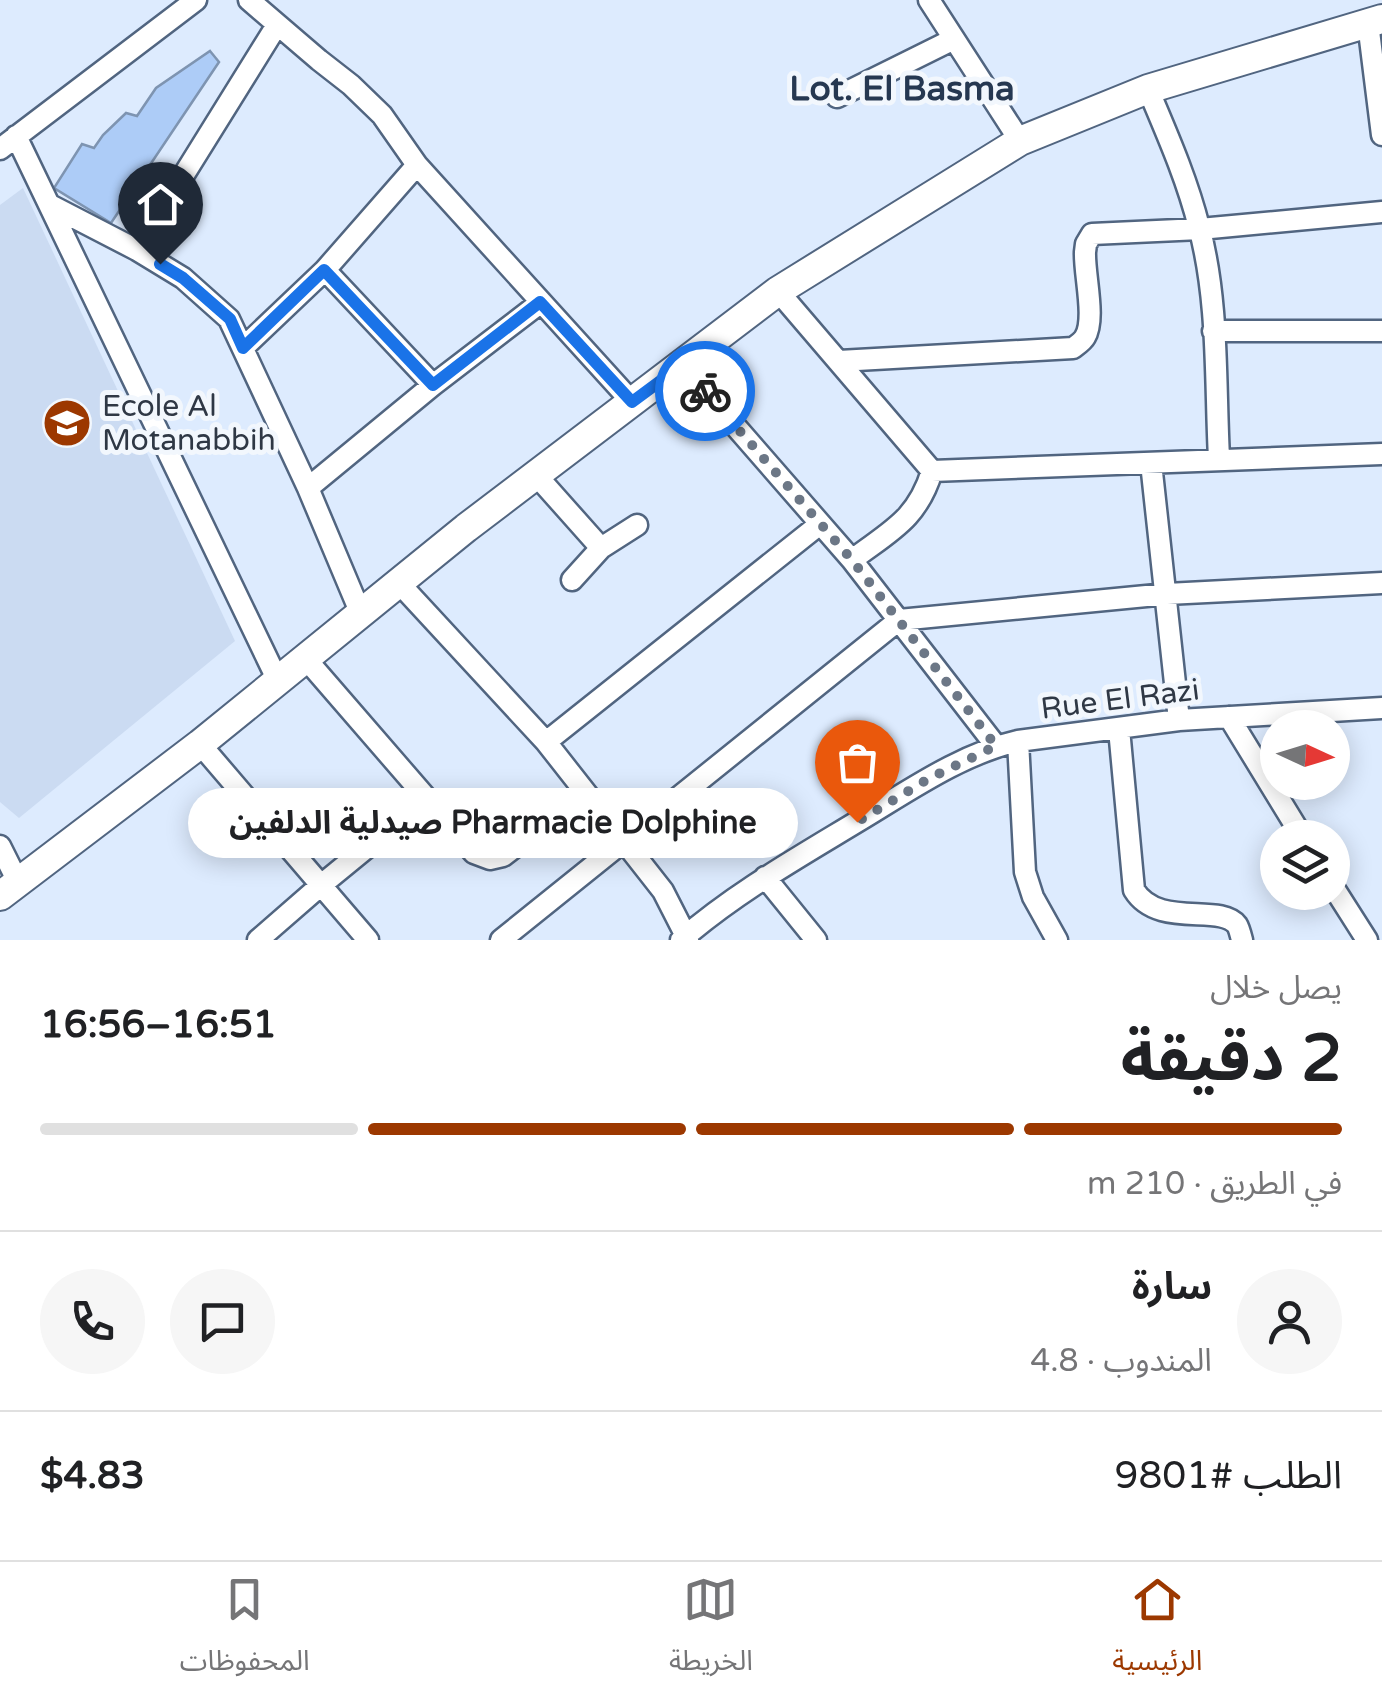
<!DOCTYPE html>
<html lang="ar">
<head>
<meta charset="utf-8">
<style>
	body { margin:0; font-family:"Varela Round","Noto Sans Arabic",sans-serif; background:#f6f6f6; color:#202124; direction:rtl; height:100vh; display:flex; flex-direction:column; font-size:38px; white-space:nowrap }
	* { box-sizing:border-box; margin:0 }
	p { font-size:32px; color:#757577 }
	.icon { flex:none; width:55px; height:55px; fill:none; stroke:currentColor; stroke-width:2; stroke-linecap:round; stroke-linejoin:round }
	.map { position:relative; height:940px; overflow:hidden; direction:ltr }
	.sheet { display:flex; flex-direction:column; background:#fff; flex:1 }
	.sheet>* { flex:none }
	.needle { width:65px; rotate:94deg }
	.tools { position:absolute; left:1260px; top:710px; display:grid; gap:20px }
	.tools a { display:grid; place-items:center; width:90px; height:90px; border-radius:50%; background:#fff; box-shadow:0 5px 25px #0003; font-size:50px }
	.pin { position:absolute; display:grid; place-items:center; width:85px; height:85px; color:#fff; margin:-102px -42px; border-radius:50% 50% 50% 0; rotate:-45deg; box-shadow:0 0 10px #0007 }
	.pin .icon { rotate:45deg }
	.courier { position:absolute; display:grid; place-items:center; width:100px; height:100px; margin:-50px; border:8px solid #1a73e8; border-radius:50%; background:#fff; color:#222; box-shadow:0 2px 12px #0007 }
	.bubble { position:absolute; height:70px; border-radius:35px; background:#fff; box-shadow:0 5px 25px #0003; font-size:32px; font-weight:700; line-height:70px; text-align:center; direction:rtl }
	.summary em { font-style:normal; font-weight:700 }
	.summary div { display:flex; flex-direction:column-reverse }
	.summary { display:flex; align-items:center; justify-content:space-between; height:170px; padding:0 40px }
	h1 { font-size:65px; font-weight:700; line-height:75px }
	.bar { display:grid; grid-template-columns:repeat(4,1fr); gap:15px 10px; align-content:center; height:120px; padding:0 40px }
	.bar i { height:12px; border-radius:8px; background:#e0e0e0 }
	.bar .selected { background:#9c3800 }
	.bar p { grid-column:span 4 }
	.line { display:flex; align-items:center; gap:25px; padding:0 40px; border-top:2px solid #e0e0e0 }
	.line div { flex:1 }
	.round { display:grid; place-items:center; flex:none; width:105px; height:105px; border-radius:52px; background:#f6f6f6 }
	.tabs { display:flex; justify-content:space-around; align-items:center; height:140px; border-top:2px solid #e0e0e0; background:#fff; font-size:28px; color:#757577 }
	.tabs a { display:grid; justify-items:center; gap:5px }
	.tabs .selected { color:#9c3800 }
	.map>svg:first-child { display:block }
	.built { fill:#cbdbf2 }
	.building { fill:#adccf7; stroke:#7e94b1; stroke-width:2.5 }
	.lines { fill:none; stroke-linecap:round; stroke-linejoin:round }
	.street-casing { stroke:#516580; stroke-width:25 }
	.secondary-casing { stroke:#516580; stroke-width:32 }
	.street { stroke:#fff; stroke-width:20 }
	.secondary { stroke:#fff; stroke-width:28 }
	.done { stroke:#6c7786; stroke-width:10; stroke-dasharray:0 18 }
	.route { stroke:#1a73e8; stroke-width:12 }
	.labels { text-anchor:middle; stroke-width:10; stroke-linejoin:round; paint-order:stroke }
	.poi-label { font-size:30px; fill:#2f3845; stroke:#f2f7fd; text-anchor:start }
	.street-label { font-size:30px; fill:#2f3845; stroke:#f2f7fd }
	.quarter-label { font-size:35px; font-weight:bold; fill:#263851; stroke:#f2f7fd }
</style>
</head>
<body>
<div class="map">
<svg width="1382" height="940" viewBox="0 0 1382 940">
	<rect width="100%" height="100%" fill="#ddebfe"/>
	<path class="built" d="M23,188l212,453 -216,177 -19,-16v-597z"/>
	<path class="building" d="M210,51l9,11 -108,161 -57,-35 28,-44 12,4 9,-13 23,-22 11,3 19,-28z"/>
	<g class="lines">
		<g class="street-casing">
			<path id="street" d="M249,0l70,60 32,25 31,30 35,50 215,237
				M929,0l91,141
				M1368,23l14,112
				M1148,89c19,45 39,90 51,138 20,74 16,155 20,231
				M837,97l117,-58
				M16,136l262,545
				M0,149l196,-149
				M50,205l87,45 46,28 46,41 79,169 53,126
				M137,250l140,-225
				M325,270l108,115
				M778,291l154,180
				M1213,331h169
				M243,348l82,-78 92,-105
				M839,361l234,-13c4,-3 10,-7 12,-11 11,-18 -1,-63 0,-85l1,-8 6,-10 108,-5 182,-17
				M682,365l170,195 144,186
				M1151,463l28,257
				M932,471l450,-17
				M536,475l65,73
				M308,488l125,-103 107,-82
				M852,560c38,-29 65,-40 80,-89
				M572,580l29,-32 36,-23
				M399,583l147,159 117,149 25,49
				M306,659l168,194 16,6 13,-3 82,-63
				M1229,717l74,121
				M1119,729l15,161c24,39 86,13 103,35 2,3 4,11 5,15
				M1018,741l7,131 8,25 24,43
				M546,742l274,-218
				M200,744l168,196
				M0,846l18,36
				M765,877l51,63
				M1332,885l35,55
				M258,940l62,-54 105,-86
				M501,940l398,-320 268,-26 215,-11
				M681,940c54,-47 118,-83 179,-120 50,-30 101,-66 158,-79l161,-21 203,-12"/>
		</g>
		<g class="secondary-casing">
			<path id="secondary" d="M0,896l200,-152 266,-216 312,-237 242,-150 128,-52 234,-70"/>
		</g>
		<use href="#street" class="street"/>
		<use href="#secondary" class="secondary"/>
	</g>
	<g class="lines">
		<path class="done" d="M705,391l147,169 144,186 -66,32 -73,44"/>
		<path class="route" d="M160,264l23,14 47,41 13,29 81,-78 109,115 107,-83 92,100 50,-37 23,26"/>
	</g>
	<defs>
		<g id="school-disc" transform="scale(2.5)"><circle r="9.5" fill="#9c3800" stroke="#f2f7fd"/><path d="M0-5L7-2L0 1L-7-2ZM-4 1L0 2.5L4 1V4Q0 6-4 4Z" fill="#fff"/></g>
	</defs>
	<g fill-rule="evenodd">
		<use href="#school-disc" x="67" y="423"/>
	</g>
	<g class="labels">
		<g class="poi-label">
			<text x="102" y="416">Ecole Al<tspan x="102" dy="34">Motanabbih</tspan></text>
		</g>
		<g class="street-label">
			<text transform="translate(1120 699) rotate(-7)" y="10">Rue El Razi</text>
		</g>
		<g class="quarter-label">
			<text x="902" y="100">Lot. El Basma</text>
		</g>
	</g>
</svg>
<div class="tools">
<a><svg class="needle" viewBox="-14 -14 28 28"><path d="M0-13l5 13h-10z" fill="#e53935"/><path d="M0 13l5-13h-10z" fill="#757577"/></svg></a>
<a><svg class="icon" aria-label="layers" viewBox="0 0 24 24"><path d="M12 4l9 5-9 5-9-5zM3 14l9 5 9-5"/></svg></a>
</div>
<div class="pin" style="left:857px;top:822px;background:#ea580c"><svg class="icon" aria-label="bag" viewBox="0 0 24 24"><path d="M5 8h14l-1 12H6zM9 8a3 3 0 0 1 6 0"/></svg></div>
<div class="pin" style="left:160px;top:264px;background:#1f2937"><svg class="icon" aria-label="home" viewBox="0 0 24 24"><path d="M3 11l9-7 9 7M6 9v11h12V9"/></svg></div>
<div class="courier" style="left:705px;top:391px"><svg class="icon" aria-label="bike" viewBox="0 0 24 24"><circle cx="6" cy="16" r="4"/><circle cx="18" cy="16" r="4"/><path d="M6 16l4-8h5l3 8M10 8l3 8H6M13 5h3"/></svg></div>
<div class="bubble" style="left:188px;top:788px;width:610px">Pharmacie Dolphine صيدلية الدلفين</div>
</div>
<section class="sheet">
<div class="summary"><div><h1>2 دقيقة</h1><p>يصل خلال</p></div><em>16:51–16:56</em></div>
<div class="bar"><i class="selected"></i><i class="selected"></i><i class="selected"></i><i></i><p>في الطريق · 210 m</p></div>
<div class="line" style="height:180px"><a class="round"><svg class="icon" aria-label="person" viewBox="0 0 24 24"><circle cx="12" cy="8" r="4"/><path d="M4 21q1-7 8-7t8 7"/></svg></a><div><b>سارة</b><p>المندوب · 4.8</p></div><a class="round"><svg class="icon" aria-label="chat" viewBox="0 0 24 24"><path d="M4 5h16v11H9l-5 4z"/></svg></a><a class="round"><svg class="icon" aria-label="phone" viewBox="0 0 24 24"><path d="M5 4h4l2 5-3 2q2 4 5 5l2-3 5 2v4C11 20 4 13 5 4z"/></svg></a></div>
<div class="line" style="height:130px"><div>الطلب #9801</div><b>$4.83</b></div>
</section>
<nav class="tabs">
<a class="selected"><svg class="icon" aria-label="home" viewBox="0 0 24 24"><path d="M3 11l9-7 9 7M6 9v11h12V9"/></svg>الرئيسية</a>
<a><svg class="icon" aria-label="map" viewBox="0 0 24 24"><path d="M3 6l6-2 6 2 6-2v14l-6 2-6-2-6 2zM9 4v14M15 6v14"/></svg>الخريطة</a>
<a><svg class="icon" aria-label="saved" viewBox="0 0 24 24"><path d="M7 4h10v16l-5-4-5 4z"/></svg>المحفوظات</a>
</nav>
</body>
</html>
